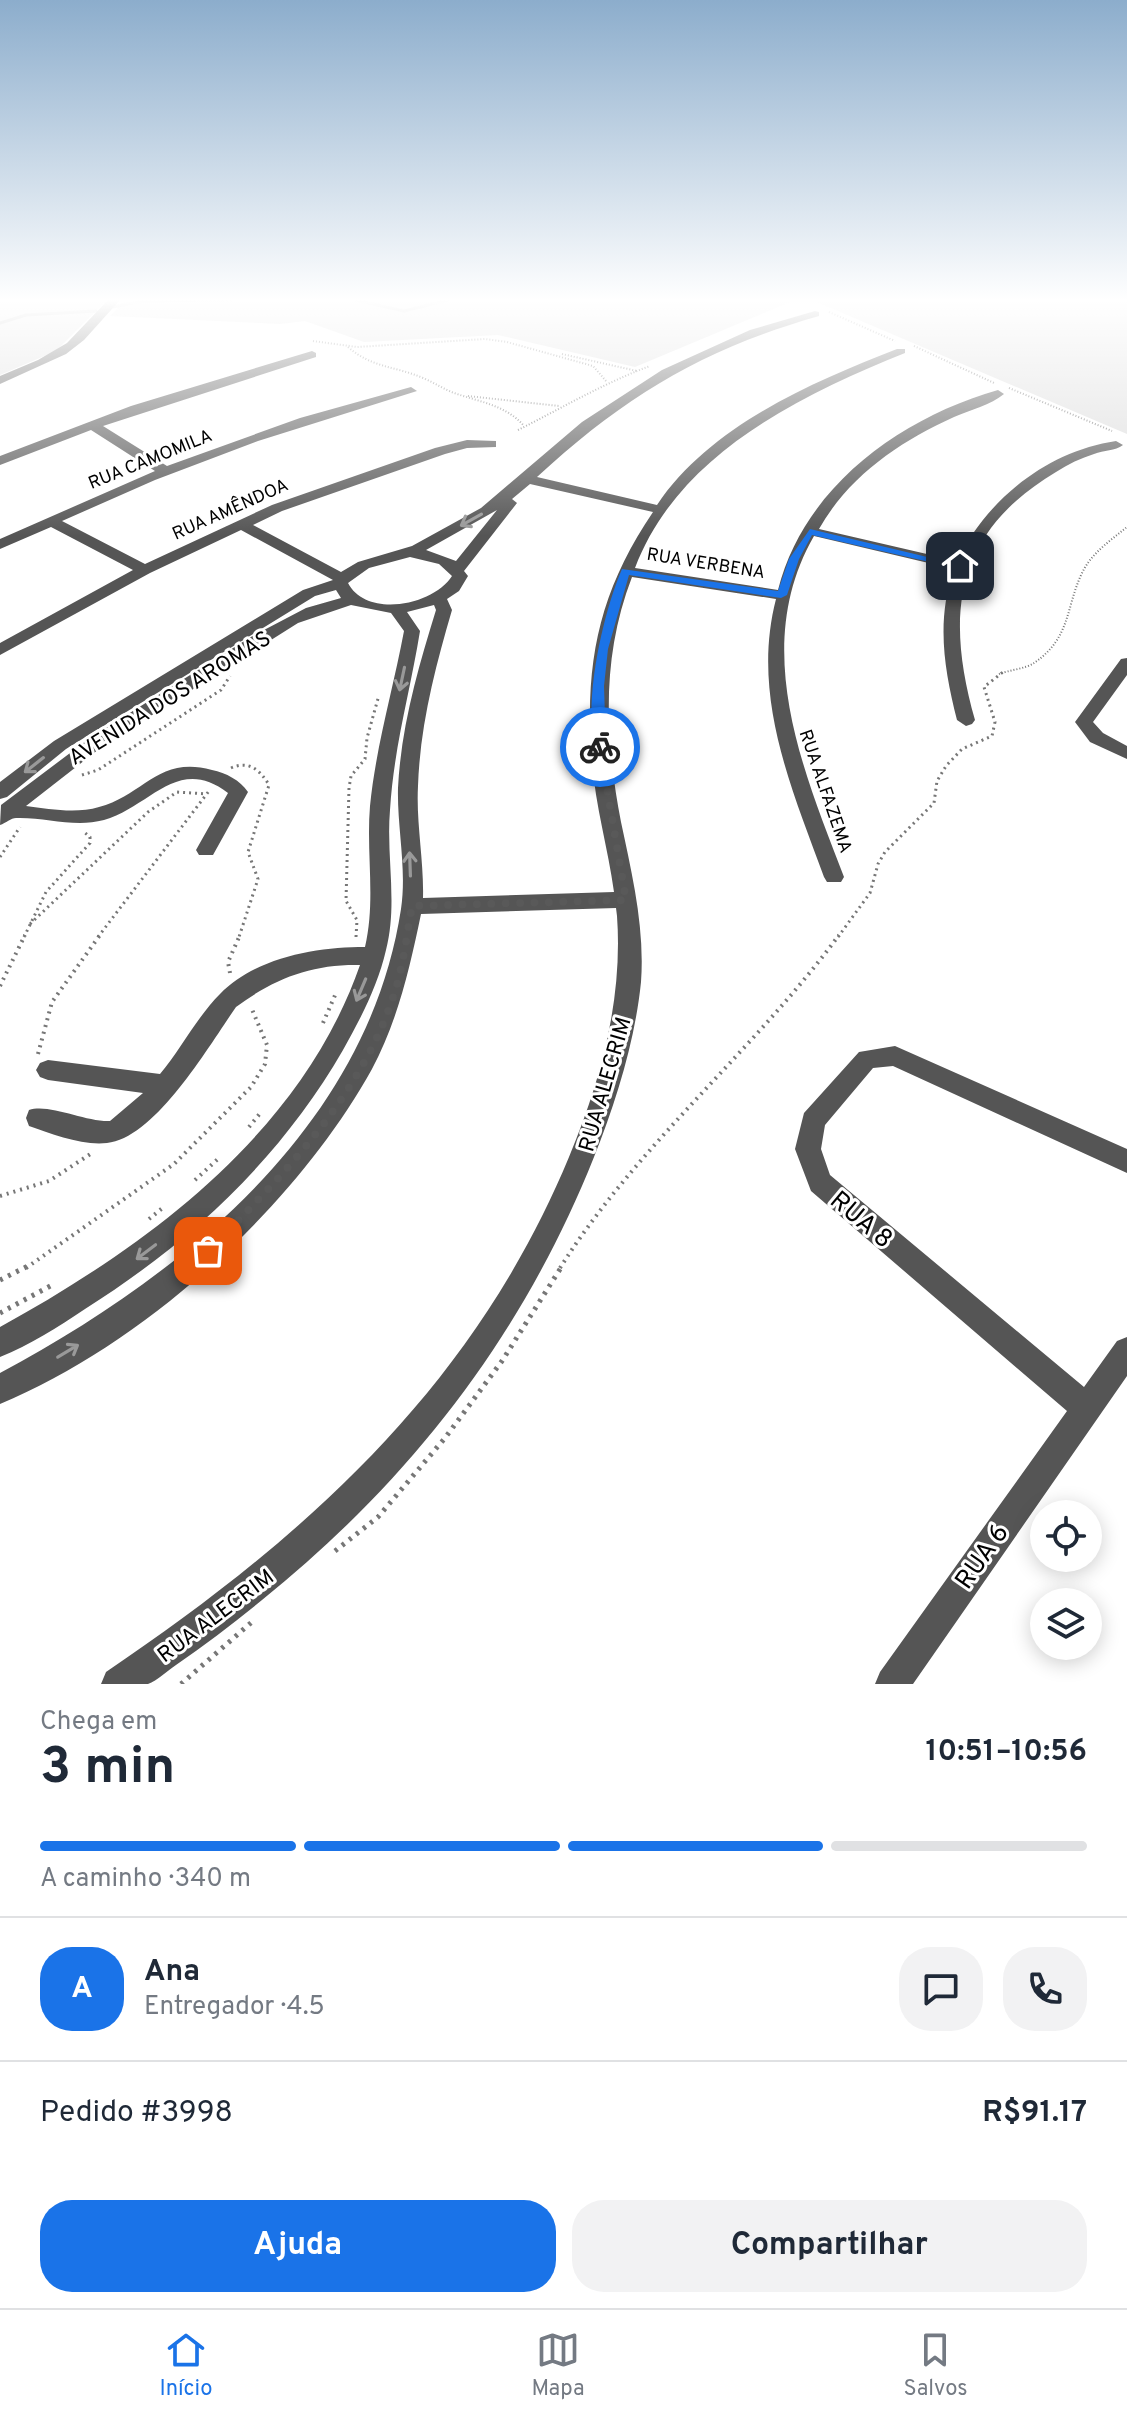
<!DOCTYPE html>
<html lang="pt">
<head>
<meta charset="utf-8">
<style>
	body { margin:0; font-family:Overpass,sans-serif; background:#f2f2f3; color:#1f2937; height:100vh; display:flex; flex-direction:column; font-size:30px; white-space:nowrap }
	* { box-sizing:border-box; margin:0 }
	p { font-size:26px; color:#747a83 }
	.icon { flex:none; width:44px; height:44px; fill:none; stroke:currentColor; stroke-width:2; stroke-linecap:round; stroke-linejoin:round }
	.map { position:relative; height:1684px; overflow:hidden }
	.details { display:flex; flex-direction:column; background:#fff; flex:1 }
	.details>* { flex:none }
	.tools { position:absolute; left:1030px; top:1500px; display:grid; gap:16px }
	.tools a { display:grid; place-items:center; width:72px; height:72px; border-radius:50%; background:#fff; box-shadow:0 4px 20px #0003; font-size:40px }
	.pin { position:absolute; display:grid; place-items:center; width:68px; height:68px; color:#fff; margin:-34px; border-radius:16px; box-shadow:0 4px 12px #0006 }
	.courier { position:absolute; display:grid; place-items:center; width:80px; height:80px; margin:-40px; border:6px solid #1a73e8; border-radius:50%; background:#fff; color:#222; box-shadow:0 2px 10px #0007 }
	.headline em { font-style:normal; font-weight:700 }
	.headline div { display:flex; flex-direction:column-reverse }
	.headline { display:flex; align-items:center; justify-content:space-between; height:136px; padding:0 40px }
	h1 { font-size:52px; font-weight:700; line-height:60px }
	.bar { display:grid; grid-template-columns:repeat(4,1fr); gap:12px 8px; align-content:center; height:96px; padding:0 40px }
	.bar i { height:10px; border-radius:6px; background:#e0e1e3 }
	.bar .on { background:#1a73e8 }
	.bar p { grid-column:span 4 }
	.line { display:flex; align-items:center; gap:20px; padding:0 40px; border-top:2px solid #e0e1e3 }
	.line div { flex:1 }
	.round { display:grid; place-items:center; flex:none; width:84px; height:84px; border-radius:32px; background:#f2f2f3 }
	.button { display:flex; gap:16px; margin-top:auto; padding:16px 40px }
	.button a { flex:1; height:92px; border-radius:32px; background:#1a73e8; color:#fff; font-size:32px; font-weight:700; line-height:92px; text-align:center }
	.button a+a { background:#f2f2f3; color:#1f2937 }
	.tabs { display:flex; justify-content:space-around; align-items:center; height:112px; border-top:2px solid #e0e1e3; background:#fff; font-size:22px; color:#747a83 }
	.tabs a { display:grid; justify-items:center; gap:4px }
	.tabs .on { color:#1a73e8 }
	.map>svg:first-child { display:block }
	.green { fill:#dcdcdc }
	.lines { fill:none; stroke-linecap:round; stroke-linejoin:round }
	.stream { stroke:#a3a3a3; stroke-width:3 }
	.path-far3 { stroke:#777; stroke-width:2; stroke-dasharray:1 2; stroke-linecap:butt }
	.path-far2 { stroke:#777; stroke-width:3; stroke-dasharray:2 4; stroke-linecap:butt }
	.path-far1 { stroke:#777; stroke-width:4; stroke-dasharray:2 5; stroke-linecap:butt }
	.path { stroke:#777; stroke-width:5; stroke-dasharray:3 6; stroke-linecap:butt }
	.minor { fill:#555; fill-rule:evenodd }
	.oneway { stroke:#999 }
	.route { fill:#1a73e8 }
	.done { stroke:#595959; stroke-width:8; stroke-dasharray:0 14.4 }
	.labels { text-anchor:middle; stroke-width:6; stroke-linejoin:round; paint-order:stroke }
	.far-street-label { font-size:18px; fill:#000; stroke:#fff }
	.street-label { font-size:22px; fill:#000; stroke:#fff }
	.near-street-label { font-size:26px; fill:#000; stroke:#fff }
</style>
</head>
<body>
<div class="map">
<svg width="1127" height="1684" viewBox="0 0 1127 1684">
	<rect width="100%" height="100%" fill="#fff"/>
	<path class="green" d="M0,300h107l-51,51 -56,24z
		M125,300h670l-160,67 -137,-32 -134,7 -59,-21 -25,3 -170,-8z
		M812,300h315v134z"/>
	<g class="lines">
		<path class="stream" d="M355,300l49,11 44,-11
			M113,307l30,-6 89,-1
			M0,323l26,-8 70,-4"/>
		<path class="path-far3" d="M829,312l66,29
			M313,341l44,6 128,-8 22,3 86,24 13,15
			M914,346l80,37
			M348,347c24,21 47,19 75,31 12,5 22,12 34,16 24,8 50,12 67,32
			M562,354l75,17
			M1009,388l103,43
			M468,396l91,10
			M518,430c44,-22 86,-47 132,-64
			M999,674c10,-4 26,-5 35,-11 38,-26 31,-56 49,-92 9,-18 28,-31 44,-44"/>
		<path class="path-far2" d="M231,768c18,-8 29,2 38,17l-21,67 10,27 -19,58
			M82,775l16,-5 123,-80 9,-14
			M0,857l20,-30
			M30,924l118,-112 29,-20 30,2
			M24,937l22,-45 44,-49v-6l-6,-5
			M98,937l111,-146
			M356,937l1,-17 -11,-19 3,-113 2,-12 14,-17 2,-21 12,-43
			M838,937l32,-44 8,-29 7,-12 49,-49 3,-22 9,-15 16,-17 30,-13 3,-14 -11,-35 19,-15"/>
		<path class="path-far1" d="M230,973l-2,-11 12,-27
			M0,986l25,-51
			M323,1023l13,-30
			M38,1054l14,-52 48,-67
			M249,1127l13,-16
			M195,1180l24,-22
			M0,1196l49,-15 43,-28
			M149,1219l16,-13
			M26,1268l148,-104 77,-77 14,-23 2,-19 -16,-38
			M560,1268c78,-124 193,-216 279,-333"/>
		<path class="path" d="M0,1280l28,-14
			M0,1313l54,-29
			M335,1551l43,-34 67,-79 57,-77 60,-95
			M181,1684l72,-63"/>
		<path class="minor" d="M108,300h12l-36,40 -18,14 -66,30v-8l38,-16 29,-17z
			M815,311l4,1v4c-116,33 -194,80 -282,161l120,28c53,-79 155,-123 240,-156h8v4c-106,43 -227,101 -270,215l143,22c26,-103 122,-172 220,-200l6,4c-13,11 -34,16 -50,23 -55,25 -105,59 -135,112l138,32c30,-62 91,-110 159,-120l7,4c-8,6 -19,5 -29,9 -13,4 -26,10 -38,18 -102,61 -111,142 -81,248l-3,4 -6,2 -9,-6c-13,-51 -21,-100 -3,-151l-140,-33c-64,111 -11,234 30,341l-3,5h-14l-3,-5c-33,-90 -73,-181 -48,-278l-144,-22c-31,80 -27,162 -11,245 11,52 24,106 20,160 -6,59 -25,120 -47,175 -71,178 -183,323 -332,443 -28,23 -56,44 -86,65 -8,5 -19,16 -28,19 -13,0 -34,0 -47,0l5,-12c201,-136 368,-286 463,-515 32,-77 54,-158 48,-241l-1,-8 -195,6c-11,53 -23,106 -49,155 -76,137 -226,274 -372,335v-31c183,-98 368,-247 401,-464 6,-40 -4,-81 -3,-121 3,-61 20,-120 38,-178l-2,-5 -27,7 13,19c-10,62 -26,115 -30,179 -4,47 8,93 -4,140 -8,35 -25,68 -43,100 -63,109 -152,192 -258,259 -27,18 -55,36 -85,48v-30c149,-82 302,-195 360,-362 -48,-1 -85,13 -124,42 -26,37 -80,131 -129,136 -24,3 -55,-9 -78,-17l-3,-8 3,-8c20,-7 56,12 81,11l33,-28 -95,-13 -8,-3 -4,-7 4,-7 8,-3 112,14c21,-25 37,-57 60,-80 36,-37 97,-47 145,-47 11,-47 1,-93 5,-141 6,-60 23,-116 34,-175l-13,-18 -40,-8 -53,18 -195,123 -77,60c23,3 50,8 73,1 45,-12 60,-52 113,-37 14,3 28,10 36,22l-35,63h-14l-3,-5 32,-57c-50,-39 -78,14 -124,27 -30,8 -58,-3 -88,-2 -5,0 -10,5 -16,7l1,-20 89,-67 159,-100 57,-30 35,-10 -5,-8 -21,6 -249,153 -59,48 -7,2v-17l54,-41 249,-151 30,-10 -92,-50 -91,43 -150,82v-12l133,-73 -82,-43 -51,22v-10l155,-68 -64,-41 -91,35v-9l131,-50 181,-55 4,2v4l-213,69 64,40 133,-48 111,-31 6,4 -159,50 -103,39 -93,41 83,43 127,-59 163,-57 32,-8 29,1v6l-29,1 -22,6 -163,57 -29,14 88,47 17,-10 54,-16 69,-38 101,-86 80,-52 88,-40zM530,484l123,28c-54,80 -69,151 -61,248 3,45 16,88 22,132l-191,6c1,-38 -7,-75 -5,-112 2,-60 17,-118 34,-176l-5,-11 12,-8 9,-15 -4,-5 53,-68 -5,-4zM497,510l-41,51 -30,-11zM410,557l29,7 13,12c-18,29 -85,43 -104,7l21,-15z
			M1127,658v17l-34,47 10,11 24,13v13l-37,-17 -15,-20 46,-63z
			M895,1046l232,103v24l-234,-107 -20,2 -48,57 -4,24 9,26 254,212 33,-46 10,-4v39l-214,308h-38l5,-12 187,-261 -256,-220 -16,-42 9,-36 55,-61z"/>
	</g>
	<defs><path id="oneway-shaft" d="M-6 0H5M1.5-3L5.5 0L1.5 3" fill="none" stroke-width="1.6" stroke-linecap="round" stroke-linejoin="round" transform="scale(2)"/></defs>
	<g class="oneway">
		<use href="#oneway-shaft" transform="translate(471 520) rotate(151)"/>
		<use href="#oneway-shaft" transform="translate(402 679) rotate(102)"/>
		<use href="#oneway-shaft" transform="translate(34 765) rotate(142)"/>
		<use href="#oneway-shaft" transform="translate(410 864) rotate(-92)"/>
		<use href="#oneway-shaft" transform="translate(361 990) rotate(113)"/>
		<use href="#oneway-shaft" transform="translate(146 1252) rotate(143)"/>
		<use href="#oneway-shaft" transform="translate(68 1351) rotate(-31)"/>
	</g>
	<linearGradient id="sky" x2="0" y2="1"><stop stop-color="#8cadcc"/><stop offset="0.56" stop-color="#fff"/><stop offset="1" stop-color="#fff" stop-opacity="0"/></linearGradient>
	<rect width="1127" height="536" fill="url(#sky)"/>
	<path class="route" d="M810,529l155,37 -5,3 -148,-34 -13,24 -12,36 -6,3 -152,-23 -21,74 -4,37 2,61 -10,3c-14,-46 7,-137 26,-181l156,22 11,-32z"/>
	<g class="lines">
		<path class="done" d="M208,1251c78,-78 165,-167 192,-278 5,-22 8,-45 12,-67l214,-6 -26,-153"/>
	</g>
	<g class="labels">
		<g class="far-street-label">
			<text transform="translate(150 459) rotate(-22)" y="6">RUA CAMOMILA</text>
			<text transform="translate(230 509) rotate(-24)" y="6">RUA AMÊNDOA</text>
			<text transform="translate(706 563) rotate(9)" y="6">RUA VERBENA</text>
			<text transform="translate(826 791) rotate(71)" y="6">RUA ALFAZEMA</text>
		</g>
		<g class="street-label">
			<text transform="translate(169 697) rotate(-32)" y="8">AVENIDA DOS AROMAS</text>
			<text transform="translate(604 1084) rotate(-74)" y="8">RUA ALECRIM</text>
			<text transform="translate(215 1615) rotate(-37)" y="8">RUA ALECRIM</text>
		</g>
		<g class="near-street-label">
			<text transform="translate(862 1219) rotate(40)" y="9">RUA 8</text>
			<text transform="translate(981 1556) rotate(-55)" y="9">RUA 6</text>
		</g>
	</g>
</svg>
<div class="tools">
<a><svg class="icon" aria-label="locate" viewBox="0 0 24 24"><circle cx="12" cy="12" r="6"/><path d="M12 2v4M12 18v4M2 12h4M18 12h4"/></svg></a>
<a><svg class="icon" aria-label="layers" viewBox="0 0 24 24"><path d="M12 4l9 5-9 5-9-5zM3 14l9 5 9-5"/></svg></a>
</div>
<div class="pin" style="left:208px;top:1251px;background:#ea580c"><svg class="icon" aria-label="bag" viewBox="0 0 24 24"><path d="M5 8h14l-1 12H6zM9 8a3 3 0 0 1 6 0"/></svg></div>
<div class="pin" style="left:960px;top:566px;background:#1f2937"><svg class="icon" aria-label="home" viewBox="0 0 24 24"><path d="M3 11l9-7 9 7M6 9v11h12V9"/></svg></div>
<div class="courier" style="left:600px;top:747px"><svg class="icon" aria-label="bike" viewBox="0 0 24 24"><circle cx="6" cy="16" r="4"/><circle cx="18" cy="16" r="4"/><path d="M6 16l4-8h5l3 8M10 8l3 8H6M13 5h3"/></svg></div>
</div>
<section class="details">
<div class="headline"><div><h1>3 min</h1><p>Chega em</p></div><em>10:51–10:56</em></div>
<div class="bar"><i class="on"></i><i class="on"></i><i class="on"></i><i></i><p>A caminho · 340 m</p></div>
<div class="line" style="height:144px"><b class="round" style="background:#1a73e8;color:#fff">A</b><div><b>Ana</b><p>Entregador · 4.5</p></div><a class="round"><svg class="icon" aria-label="chat" viewBox="0 0 24 24"><path d="M4 5h16v11H9l-5 4z"/></svg></a><a class="round"><svg class="icon" aria-label="phone" viewBox="0 0 24 24"><path d="M5 4h4l2 5-3 2q2 4 5 5l2-3 5 2v4C11 20 4 13 5 4z"/></svg></a></div>
<div class="line" style="height:104px"><div>Pedido #3998</div><b>R$91.17</b></div>
<div class="button"><a>Ajuda</a><a>Compartilhar</a></div>
</section>
<nav class="tabs">
<a class="on"><svg class="icon" aria-label="home" viewBox="0 0 24 24"><path d="M3 11l9-7 9 7M6 9v11h12V9"/></svg>Início</a>
<a><svg class="icon" aria-label="map" viewBox="0 0 24 24"><path d="M3 6l6-2 6 2 6-2v14l-6 2-6-2-6 2zM9 4v14M15 6v14"/></svg>Mapa</a>
<a><svg class="icon" aria-label="saved" viewBox="0 0 24 24"><path d="M7 4h10v16l-5-4-5 4z"/></svg>Salvos</a>
</nav>
</body>
</html>
